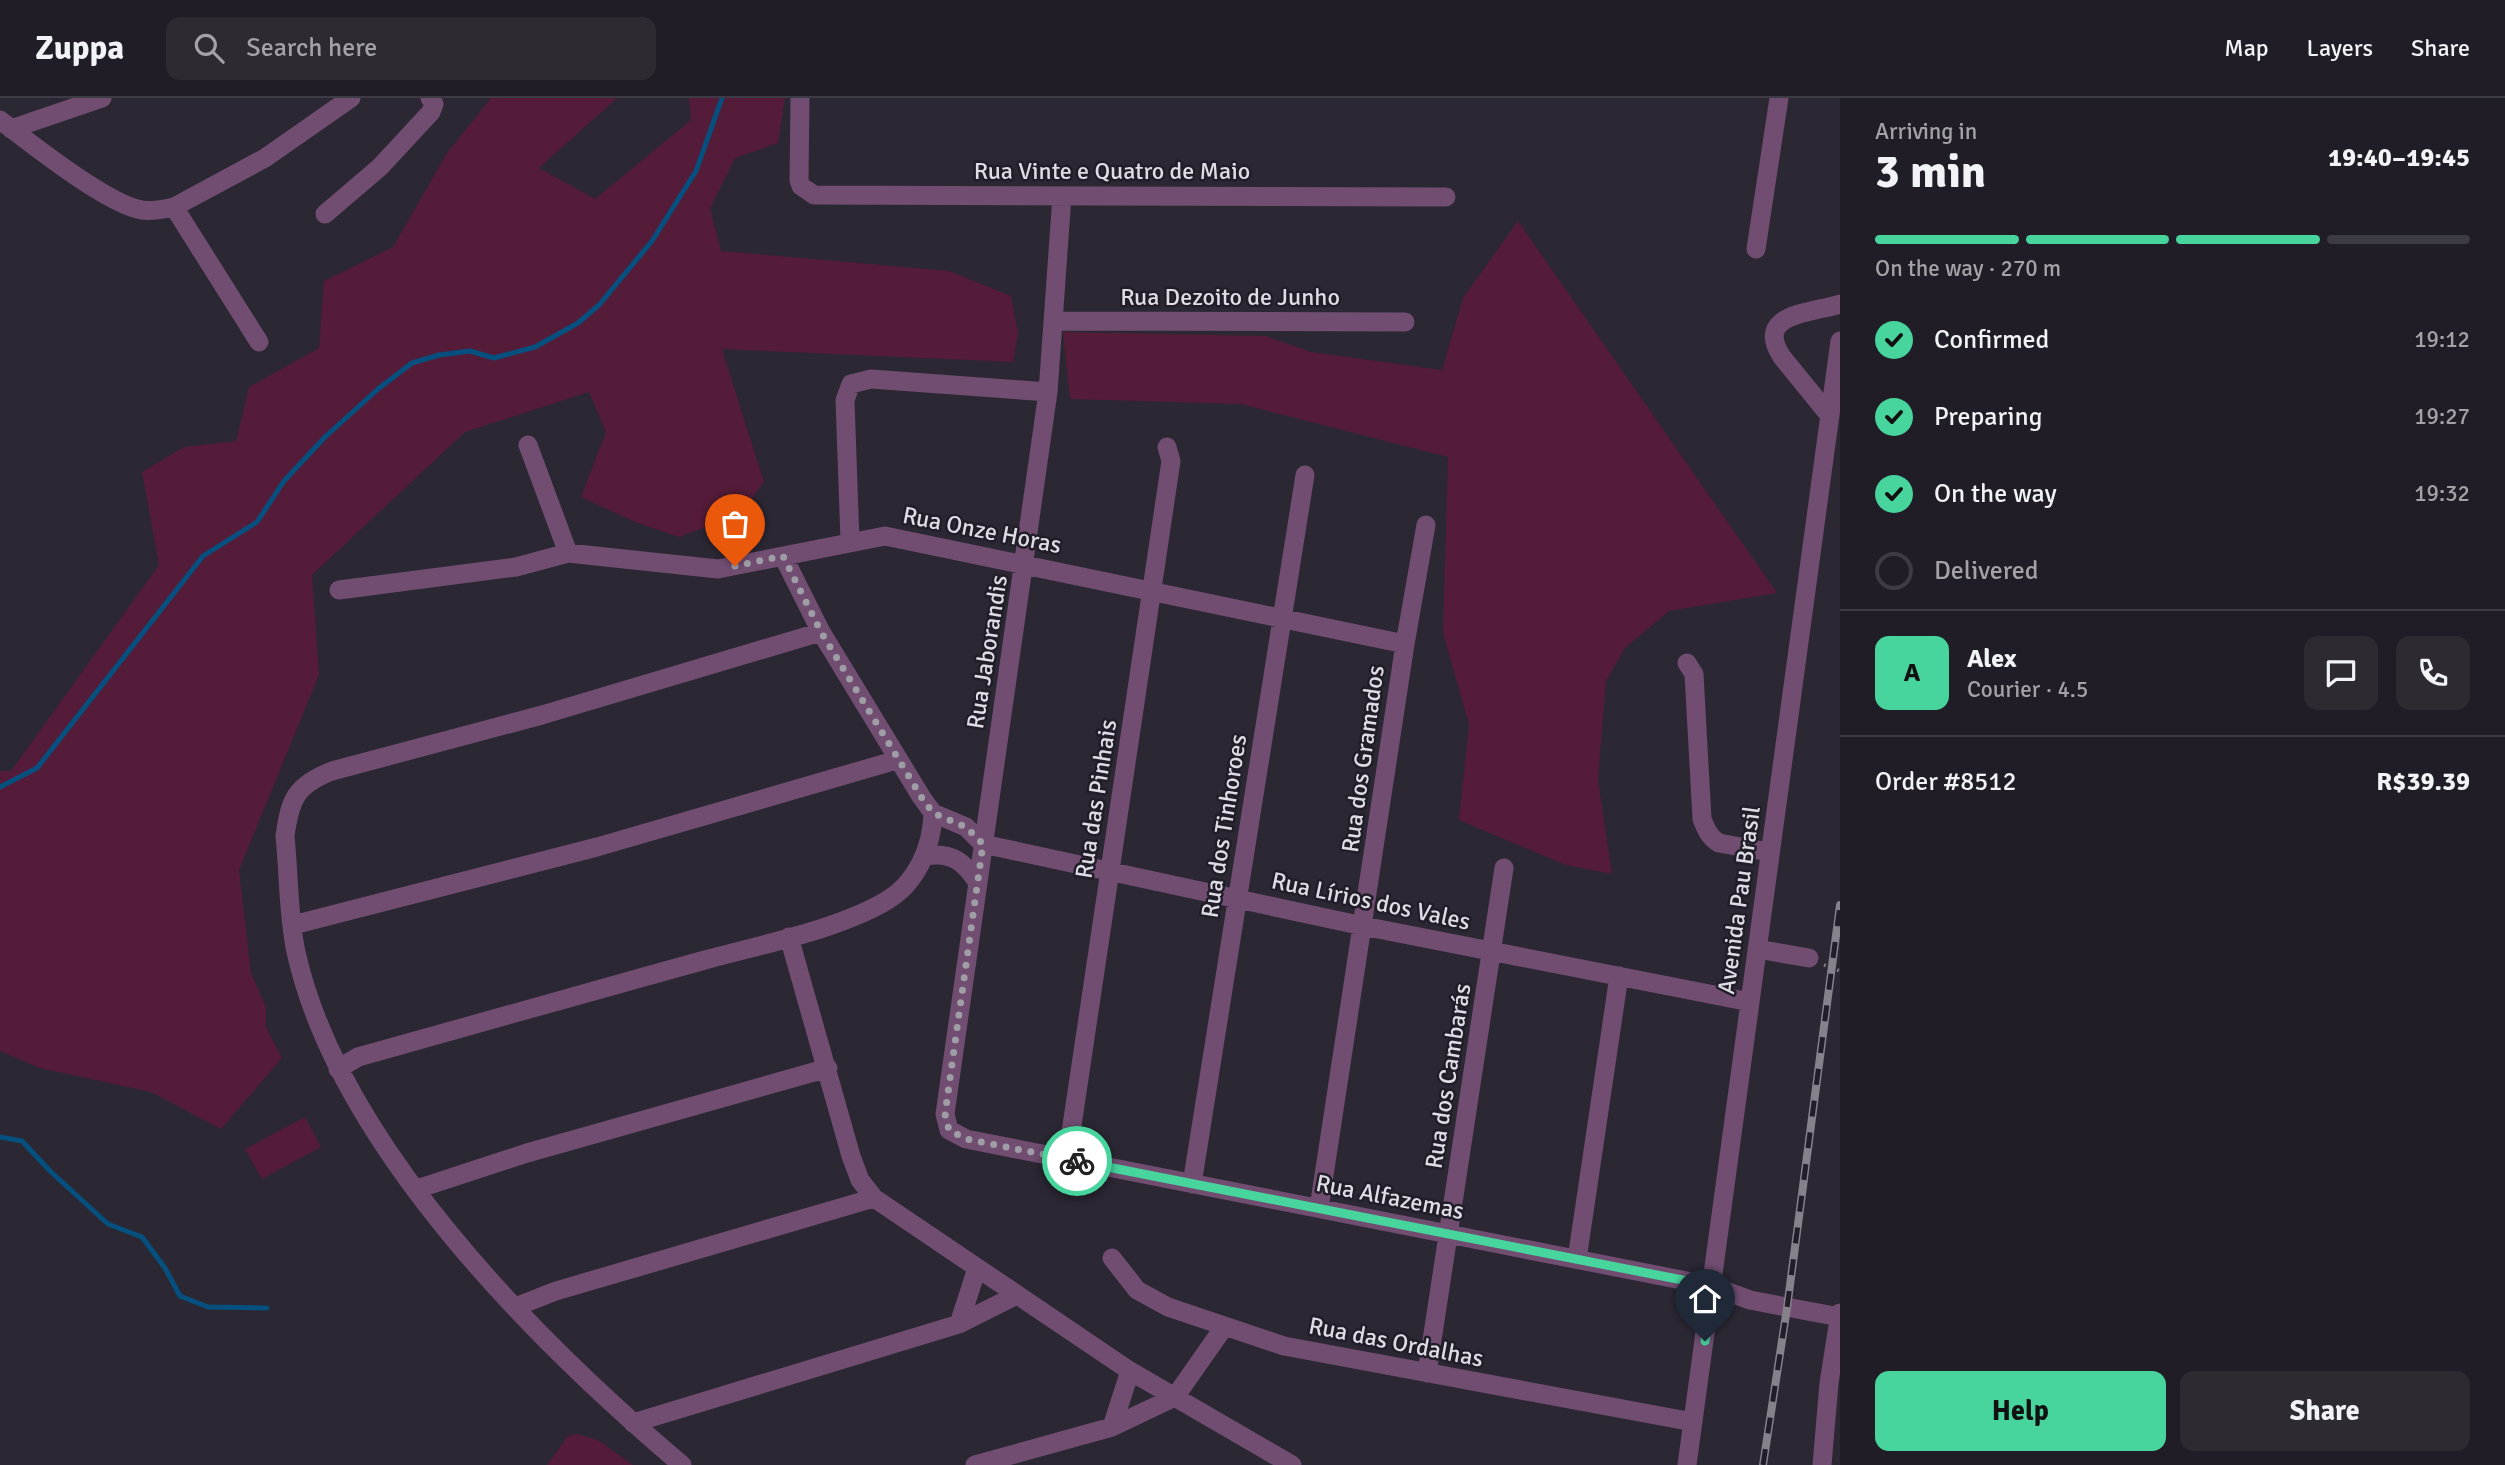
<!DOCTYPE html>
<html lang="en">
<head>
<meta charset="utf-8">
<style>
	body { margin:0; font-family:Signika,sans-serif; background:#2d2a32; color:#f1f3f6; height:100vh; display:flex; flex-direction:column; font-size:26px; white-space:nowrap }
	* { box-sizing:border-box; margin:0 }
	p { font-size:23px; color:#a2a2a7 }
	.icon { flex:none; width:38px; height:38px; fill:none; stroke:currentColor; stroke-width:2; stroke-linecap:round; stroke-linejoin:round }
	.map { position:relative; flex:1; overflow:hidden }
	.details { display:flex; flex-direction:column; background:#201d26; width:665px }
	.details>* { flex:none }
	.pin { position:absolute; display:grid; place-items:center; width:60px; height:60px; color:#fff; margin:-72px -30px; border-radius:50% 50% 50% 0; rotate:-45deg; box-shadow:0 0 7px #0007 }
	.pin .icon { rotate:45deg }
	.courier { position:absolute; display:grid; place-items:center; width:70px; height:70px; margin:-35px; border:5px solid #48d49d; border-radius:50%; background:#fff; color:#222; box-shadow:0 2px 9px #0007 }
	.head em { font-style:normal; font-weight:800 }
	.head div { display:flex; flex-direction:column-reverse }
	.head { display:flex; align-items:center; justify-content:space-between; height:119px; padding:0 35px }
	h1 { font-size:46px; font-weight:800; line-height:52px }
	.bar { display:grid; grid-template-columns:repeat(4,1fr); gap:10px 7px; align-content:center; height:84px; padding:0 35px }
	.bar i { height:9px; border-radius:5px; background:#3d3b43 }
	.bar .current { background:#48d49d }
	.bar p { grid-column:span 4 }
	.line { display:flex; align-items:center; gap:18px; padding:0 35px; border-top:2px solid #3d3b43 }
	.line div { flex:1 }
	.round { display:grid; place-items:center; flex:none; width:74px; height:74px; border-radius:14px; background:#2d2a32 }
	ol { padding:0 35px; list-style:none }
	li { display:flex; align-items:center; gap:21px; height:77px }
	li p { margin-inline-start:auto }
	li .icon { padding:7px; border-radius:50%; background:#48d49d; color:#111; stroke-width:4 }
	li:last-child { color:#a2a2a7 }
	li i { width:38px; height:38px; border:4px solid #3d3b43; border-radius:50% }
	.action { display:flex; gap:14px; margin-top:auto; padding:14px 35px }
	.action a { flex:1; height:80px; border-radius:14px; background:#48d49d; color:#111; font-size:28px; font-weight:800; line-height:80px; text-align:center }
	.action a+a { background:#2d2a32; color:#f1f3f6 }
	header { display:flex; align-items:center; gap:42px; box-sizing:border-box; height:98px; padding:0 35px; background:#201d26; border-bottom:2px solid #3d3b43 }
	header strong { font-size:33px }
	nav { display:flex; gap:38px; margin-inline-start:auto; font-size:24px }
	.search { width:490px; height:63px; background:#2d2a32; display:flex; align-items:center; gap:18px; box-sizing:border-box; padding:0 24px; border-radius:14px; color:#a2a2a7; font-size:26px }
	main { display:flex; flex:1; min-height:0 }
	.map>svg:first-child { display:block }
	.green { fill:#541c38 }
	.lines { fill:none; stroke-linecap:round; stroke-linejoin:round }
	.stream { stroke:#06507f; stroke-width:5 }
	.path { stroke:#7d7a84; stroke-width:3.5; stroke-dasharray:2 5; stroke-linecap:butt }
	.street { stroke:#704d71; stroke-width:19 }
	.rail-casing { stroke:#85828c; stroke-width:8 }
	.rail { stroke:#211e29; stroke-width:5; stroke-dasharray:16; stroke-linecap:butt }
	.done { stroke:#9f9da6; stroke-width:7; stroke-dasharray:0 12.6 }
	.route { stroke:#48d49d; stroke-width:9 }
	.labels { text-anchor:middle; stroke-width:5; stroke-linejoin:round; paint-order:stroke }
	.street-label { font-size:24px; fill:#dedce4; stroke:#211e29 }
</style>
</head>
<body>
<header>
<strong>Zuppa</strong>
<div class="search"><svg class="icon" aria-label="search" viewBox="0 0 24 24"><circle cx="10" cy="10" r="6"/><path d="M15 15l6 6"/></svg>Search here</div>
<nav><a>Map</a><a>Layers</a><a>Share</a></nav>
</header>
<main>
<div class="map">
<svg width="1840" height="1367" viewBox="0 0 1840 1367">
	<rect width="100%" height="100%" fill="#2b2733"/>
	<path class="green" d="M491,0h126l-78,70 56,31 96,-79 -2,-22h96l-7,45 -43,15 -25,50 11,43 228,20 62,25 7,37 -5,29 -291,-13 42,133 -25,33 -60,22 -44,-15 -54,-25 25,-65 -17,-40 -124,40 -153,143 7,100 -80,195 12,103 15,34v20l16,31 -61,71 -70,-37 -111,-24 -40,-17v-280h11l148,-206 -17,-93 42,-25 52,-6 13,-54 70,-39 5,-67 69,-34 54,-94z
		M1518,123l259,372 -108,18 -44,37 -19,33 -8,99 14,94 -46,-9 -107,-45 10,-95 -26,-92 5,-176 -207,-53 -171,-5 -7,-67 203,4 45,16 131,18 21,-72z
		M305,1019l16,30 -59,32 -17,-30z
		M577,1336l21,6 35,25h-86l21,-29z"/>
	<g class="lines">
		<path class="stream" d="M0,689l37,-19 166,-212 54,-34 27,-41 41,-44 53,-48 34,-26 27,-8 31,-4 24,7 41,-11 43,-24 21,-18 53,-64 44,-70 26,-73
			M0,1039l22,4 28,30 58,53 34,13 23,31 15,28 28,11 59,1"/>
		<path class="path" d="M1824,867l16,6"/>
		<path class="street" d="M800,0l-1,82 2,6 13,9 632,2
			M0,22c30,23 108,85 142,90 10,2 22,-1 32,-3l85,135
			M11,31l91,-31
			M1062,98l-14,196 -103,722 4,16 17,9 746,147 38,14 89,17
			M174,109l91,-49 86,-60
			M325,116l55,-47 51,-55 3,-8 -4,-6
			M1756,151l23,-151
			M1054,223l351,1
			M1830,318l-48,-59c-29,-44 30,-44 58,-53
			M528,347l40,108
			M850,443l-5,-141 6,-16 20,-5 177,13
			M783,458l38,76 101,166 11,15 33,14 17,17
			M339,492l177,-23 52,-14 150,16 167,-33 520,108
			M1687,565l7,11 8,145c4,10 7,18 17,24l50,9
			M983,746l380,82 387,76
			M926,758c26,-5 39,7 52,27
			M293,827l304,-78 300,-87
			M789,839l62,219 9,24 14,18 256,173 162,94
			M1757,851l52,9
			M338,971l20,-12c115,-32 231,-65 347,-97 54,-15 132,-30 181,-59 31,-18 46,-54 47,-88
			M1067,1061l104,-698 -4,-14
			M1192,1086l113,-709
			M417,1091l110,-36 301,-85
			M1319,1110l86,-564 21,-119
			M1112,1160l25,32 31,17 116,39 409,76
			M1577,1161l42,-283
			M515,1209l41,-16 318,-93
			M959,1226l18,-56
			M1427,1275l77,-505
			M633,1325l326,-99 58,-29
			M1112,1329l18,-56
			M682,1367c-146,-124 -343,-320 -386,-513 -8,-37 -7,-78 -11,-116 5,-37 11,-51 47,-65l210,-56 279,-83
			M975,1367l137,-38 63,-30 49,-70
			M1687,1367l153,-1124
			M1822,1367l7,-82 11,-70"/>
		<g class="rail-casing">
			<path id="rail" d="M1763,1367l24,-157 53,-403"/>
		</g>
		<use href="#rail" class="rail"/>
	</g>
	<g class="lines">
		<path class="done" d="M735,468l48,-10 38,76 101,166 11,15 33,14 17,17 -38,270 4,16 17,9 111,22"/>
		<path class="route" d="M1077,1063l636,125 -8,55"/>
	</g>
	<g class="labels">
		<g class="street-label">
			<text x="1112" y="81">Rua Vinte e Quatro de Maio</text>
			<text x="1230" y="207">Rua Dezoito de Junho</text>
			<text transform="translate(982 432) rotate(11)" y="8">Rua Onze Horas</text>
			<text transform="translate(987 554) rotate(-81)" y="8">Rua Jaborandis</text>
			<text transform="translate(1363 661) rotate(-82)" y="8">Rua dos Gramados</text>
			<text transform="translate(1096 701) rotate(-81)" y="8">Rua das Pinhais</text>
			<text transform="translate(1224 728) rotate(-81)" y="8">Rua dos Tinhoroes</text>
			<text transform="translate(1739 802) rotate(-82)" y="8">Avenida Pau Brasil</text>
			<text transform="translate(1371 803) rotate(12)" y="8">Rua Lírios dos Vales</text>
			<text transform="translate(1448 978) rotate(-81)" y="8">Rua dos Cambarás</text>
			<text transform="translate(1390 1099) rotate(11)" y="8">Rua Alfazemas</text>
			<text transform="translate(1396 1244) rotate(11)" y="8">Rua das Ordalhas</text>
		</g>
	</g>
</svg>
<div class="pin" style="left:735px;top:468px;background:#ea580c"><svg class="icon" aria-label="bag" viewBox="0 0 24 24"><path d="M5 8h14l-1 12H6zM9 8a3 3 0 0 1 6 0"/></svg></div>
<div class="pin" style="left:1705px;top:1243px;background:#1f2937"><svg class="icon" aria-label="home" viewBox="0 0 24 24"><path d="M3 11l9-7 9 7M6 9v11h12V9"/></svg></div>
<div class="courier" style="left:1077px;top:1063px"><svg class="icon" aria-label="bike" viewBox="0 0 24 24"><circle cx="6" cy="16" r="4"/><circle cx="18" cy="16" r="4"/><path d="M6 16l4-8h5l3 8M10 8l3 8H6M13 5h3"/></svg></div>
</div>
<section class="details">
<div class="head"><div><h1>3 min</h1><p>Arriving in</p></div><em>19:40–19:45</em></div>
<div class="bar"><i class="current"></i><i class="current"></i><i class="current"></i><i></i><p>On the way · 270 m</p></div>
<ol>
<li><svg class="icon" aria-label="check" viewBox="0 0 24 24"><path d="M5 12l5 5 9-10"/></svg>Confirmed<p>19:12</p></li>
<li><svg class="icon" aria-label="check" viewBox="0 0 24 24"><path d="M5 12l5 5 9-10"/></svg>Preparing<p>19:27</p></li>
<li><svg class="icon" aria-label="check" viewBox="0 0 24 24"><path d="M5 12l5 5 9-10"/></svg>On the way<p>19:32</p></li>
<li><i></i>Delivered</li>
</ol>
<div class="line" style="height:126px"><b class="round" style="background:#48d49d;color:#111">A</b><div><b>Alex</b><p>Courier · 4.5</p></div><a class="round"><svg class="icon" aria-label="chat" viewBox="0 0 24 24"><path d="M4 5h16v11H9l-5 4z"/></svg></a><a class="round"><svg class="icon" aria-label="phone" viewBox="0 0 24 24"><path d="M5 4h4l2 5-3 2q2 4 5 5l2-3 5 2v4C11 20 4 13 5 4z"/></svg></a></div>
<div class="line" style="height:91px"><div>Order #8512</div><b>R$39.39</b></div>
<div class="action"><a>Help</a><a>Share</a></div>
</section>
</main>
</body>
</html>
